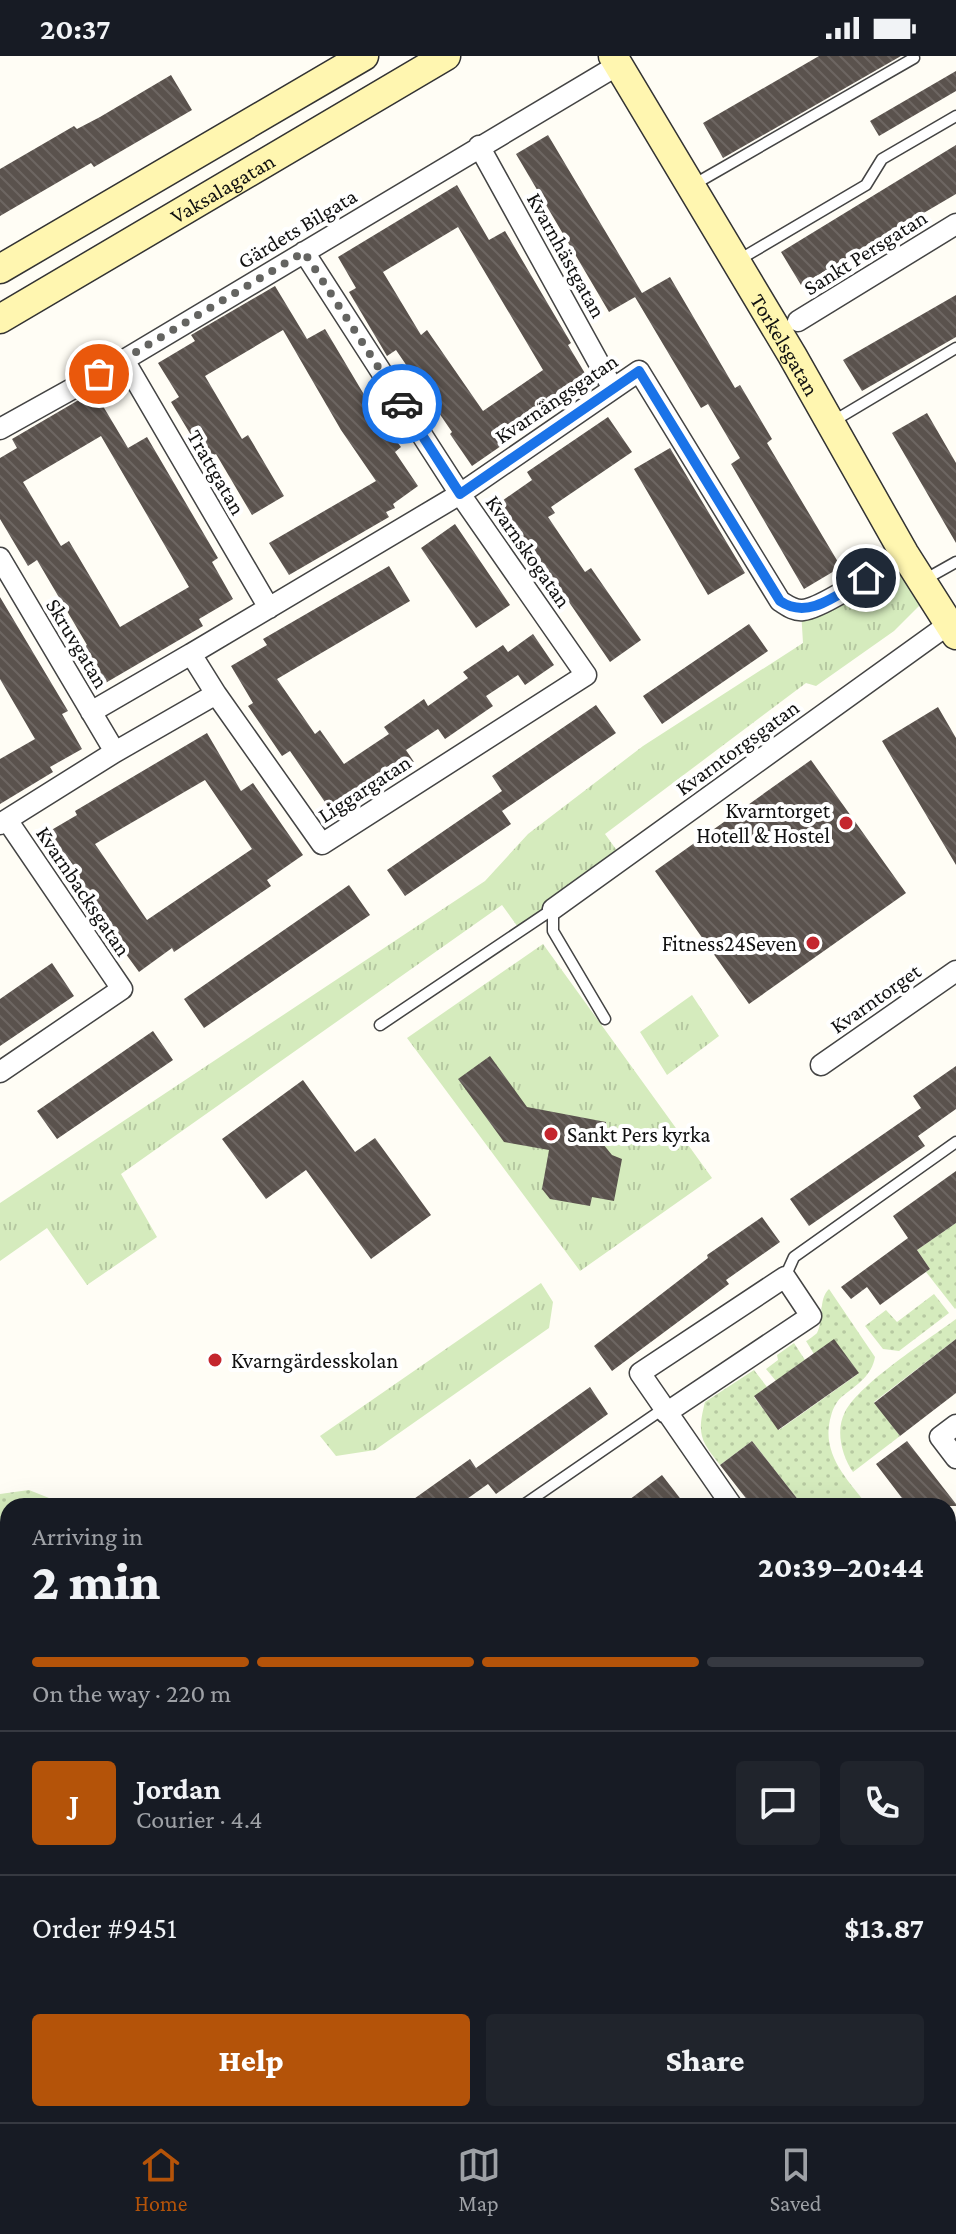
<!DOCTYPE html>
<html lang="en">
<head>
<meta charset="utf-8">
<style>
	body { margin:0; font-family:"Crimson Pro",serif; background:#20242c; color:#f1f3f6; height:100vh; display:flex; flex-direction:column; font-size:30px; white-space:nowrap }
	* { box-sizing:border-box; margin:0 }
	p { font-size:26px; color:#9ea1a6 }
	.icon { flex:none; width:44px; height:44px; fill:none; stroke:currentColor; stroke-width:2; stroke-linecap:round; stroke-linejoin:round }
	.map { position:relative; flex:1; overflow:hidden }
	.panel { position:absolute; left:0px; top:1442px; width:956px; height:624px; display:flex; flex-direction:column; background:#171b24; border-radius:24px 24px 0 0; box-shadow:0 8px 32px #0002 }
	.panel>* { flex:none }
	.pin { position:absolute; display:grid; place-items:center; width:68px; height:68px; color:#fff; margin:-34px; border:4px solid #fff; border-radius:50%; box-shadow:0 2px 8px #0007 }
	.courier { position:absolute; display:grid; place-items:center; width:80px; height:80px; margin:-40px; border:6px solid #1a73e8; border-radius:50%; background:#fff; color:#222; box-shadow:0 2px 10px #0007 }
	.headline em { font-style:normal; font-weight:800 }
	.headline div { display:flex; flex-direction:column-reverse }
	.headline { display:flex; align-items:center; justify-content:space-between; height:136px; padding:0 32px }
	h1 { font-size:52px; font-weight:800; line-height:60px }
	.bar { display:grid; grid-template-columns:repeat(4,1fr); gap:12px 8px; align-content:center; height:96px; padding:0 32px }
	.bar i { height:10px; border-radius:6px; background:#363941 }
	.bar .on { background:#b45309 }
	.bar p { grid-column:span 4 }
	.line { display:flex; align-items:center; gap:20px; padding:0 32px; border-top:2px solid #363941 }
	.line div { flex:1 }
	.round { display:grid; place-items:center; flex:none; width:84px; height:84px; border-radius:8px; background:#20242c }
	.cta { display:flex; gap:16px; margin-top:auto; padding:16px 32px }
	.cta a { flex:1; height:92px; border-radius:8px; background:#b45309; color:#fff; font-size:32px; font-weight:800; line-height:92px; text-align:center }
	.cta a+a { background:#20242c; color:#f1f3f6 }
	.status { display:flex; justify-content:space-between; align-items:center; height:56px; padding:0 40px; background:#171b24; direction:ltr }
	.status svg { height:22px; fill:currentColor }
	.dock { display:flex; justify-content:space-around; align-items:center; height:112px; border-top:2px solid #363941; background:#171b24; font-size:22px; color:#9ea1a6 }
	.dock a { display:grid; justify-items:center; gap:4px }
	.dock .on { color:#b45309 }
	.map>svg:first-child { display:block }
	.grass { fill:url(#grass-dots) }
	.park { fill:url(#park-tufts) }
	.building { fill:url(#building-back-hatch); fill-rule:evenodd }
	.lines { fill:none; stroke-linecap:round; stroke-linejoin:round }
	.lane-casing { stroke:#444; stroke-width:13 }
	.street-casing { stroke:#444; stroke-width:23 }
	.secondary-casing { stroke:#333; stroke-width:31 }
	.lane { stroke:#fff; stroke-width:10 }
	.street { stroke:#fff; stroke-width:20 }
	.secondary { stroke:#fff6b0; stroke-width:28 }
	.done { stroke:#646461; stroke-width:8; stroke-dasharray:0 14.4 }
	.route { stroke:#1a73e8; stroke-width:10 }
	.poi-dot { fill:#c4262e; stroke:#fff; stroke-width:3 }
	.labels { text-anchor:middle; stroke-width:8; stroke-linejoin:round; paint-order:stroke }
	.street-label { font-size:22px; fill:#111; stroke:#fff }
	.poi-label { font-size:22px; fill:#111; stroke:#fff; text-anchor:end }
</style>
</head>
<body>
<div class="status"><b>20:37</b><svg viewBox="0 0 49 12"><path d="M0 12V9h3v3zM5 12V6h3v6zM10 12V3h3v9zM15 12V0h3v12zM26 1h20v11H26zM47 4h2v5h-2z"/></svg></div>
<div class="map">
<svg width="956" height="2066" viewBox="0 0 956 2066">
	<defs>
		<pattern id="grass-dots" width="8" height="8" patternUnits="userSpaceOnUse" patternTransform="scale(2)"><rect width="8" height="8" fill="#d5ebbd"/><path d="M2 2h.1M6 6h.1" fill="none" stroke="#b6c8a1" stroke-width="1.8" stroke-linecap="round"/></pattern>
		<pattern id="park-tufts" width="24" height="20" patternUnits="userSpaceOnUse" patternTransform="scale(2)"><rect width="24" height="20" fill="#d5ebbd"/><path d="M3 7l-1-3M5 7V3M7 7l1-3M15 17l-1-3M17 17v-4M19 17l1-3" fill="none" stroke="#b6c8a1"/></pattern>
		<pattern id="building-back-hatch" width="6" height="6" patternUnits="userSpaceOnUse" patternTransform="scale(2)"><rect width="6" height="6" fill="#5a524d"/><path d="M-1 5l2 2M0 0l6 6M5-1l2 2" fill="none" stroke="#6d6662"/></pattern>
	</defs>
	<rect width="100%" height="100%" fill="#fffdf5"/>
	<path class="grass" d="M956,1167v85l-1,1 -29,-37 4,-3 -13,-19z
		M829,1233l46,68c-3,18 -17,27 -31,38 -7,5 -11,13 -13,21 -11,37 16,63 37,90h-65l-51,-65 -32,24c-20,-25 -23,-31 -15,-63l49,-32 13,17 -13,10 25,33 79,-56 -44,-20 -8,-13c1,0 10,-7 11,-8 7,-13 1,-34 12,-44z
		M934,1238l15,19 -50,38 -16,-2 -18,-23 21,-16 11,12z
		M956,1263v20l-82,63 26,34 -47,36c-11,-16 -18,-41 -8,-60 15,-29 83,-72 111,-93z
		M794,1287l11,17 -29,21 -10,-12 12,-9 -1,-5z
		M29,1434l40,16h-61v157l-8,5v-174z
		M948,1551l8,10v132l-8,-11z"/>
	<path class="park" d="M904,497l27,41 -37,37 -78,55 -10,-3 -201,151 18,25 -103,71 -18,-25 -381,269 36,63 -70,48 -40,-57 -47,33v-58l485,-322 43,-47 115,-88 160,-103 -2,-33z
		M543,888l169,234 -132,93 -173,-233z
		M692,939l27,41 -52,39 -27,-43z
		M541,1227l12,19 -4,26 -174,122 -39,6 -16,-20z"/>
	<path class="building" d="M819,0h82l-178,102 -20,-35z
		M956,15v20l-77,45 -9,-15z
		M171,19l21,35 -98,57 -3,-4 -91,53v-47l74,-43 3,3 23,-12z
		M548,79l94,158 -33,19 -93,-158z
		M956,89v49l-155,91 -20,-33z
		M457,129l32,55 16,-9 66,112 -3,2 21,35 -28,17 4,5 -93,64 -22,-32 2,-2 -56,-82 -9,6 -38,-64 7,-4 -18,-31zM458,171l85,143 -60,41 -56,-81 -6,5 -38,-63z
		M670,221l65,111 5,-3 32,54 -5,4 74,124 -37,22 -73,-125 9,-6 -32,-54 -7,4 -66,-111z
		M275,230l32,53 18,-10 47,79 29,39 -6,5 23,34 -25,18 2,4 -9,4 3,5 -100,58 -20,-32 107,-62 -35,-51 -58,-100 -78,46 37,63 6,-4 36,61 -32,19 -36,-61 -10,6 -35,-58 8,-5 -21,-34 37,-22 -4,-6z
		M956,239v42l-94,54 -19,-31z
		M94,335l34,57 19,-11 71,121 -6,4 21,37 -34,20 4,7 -101,59 -21,-36 6,-4 -50,-85 -9,6 -28,-47v-61l17,-10 -5,-9zM101,380l88,151 -69,40 -51,-86 -8,5 -38,-64z
		M927,357l29,50v80l-64,-110z
		M608,361l24,35 -81,55 4,6 -7,4 37,55 6,-4 50,72 -31,22 -50,-73 -8,6 -38,-56 6,-5 -21,-31 33,-23 -5,-8z
		M670,392l75,125 -37,22 -74,-126z
		M455,468l55,81 -34,23 -55,-80z
		M389,510l21,35 -133,78 38,55 5,-4 24,34 45,-30 -5,-7 40,-28 4,7 40,-28 -5,-6 40,-27 5,7 25,-18 21,31 -29,20 -7,-10 -32,21 7,10 -48,33 -7,-10 -32,21 8,12 -24,16 -5,-8 -56,38 -39,-57 -8,5 -34,-50 5,-3 -22,-37 36,-21 -4,-6z
		M0,541l68,114 -6,3 20,35 -32,18 3,5 -53,32v-45l35,-20 -35,-60z
		M749,568l19,27 -106,73 -19,-28z
		M596,649l20,28 -114,78 9,13 -106,72 -18,-26 115,-79 -10,-15z
		M938,651l18,31v127l-74,-124z
		M207,677l34,58 12,-8 50,72 -36,25 4,6 -97,66 -2,-4 -33,24 -73,-100 4,-3 -22,-37 29,-17 -2,-4zM205,724l47,69 -105,71 -52,-76z
		M811,704l95,133 -157,111 -94,-133z
		M349,829l21,30 -166,113 -20,-29z
		M52,907l22,33 -74,50v-47z
		M153,975l20,29 -116,79 -20,-28z
		M490,1000l37,51 79,15 -3,22 9,11 10,4 -8,42 -22,-4 -2,9 -40,-7 -8,-10 7,-39 -45,-8 -46,-63z
		M956,1010v43l-38,27 7,10 -116,80 -19,-27 131,-91 -8,-12z
		M303,1024l52,72 20,-14 56,77 -60,44 -65,-89 -40,29 -44,-60z
		M956,1115v52l-39,27 13,19 -50,36 -13,-18 -16,12 -10,-12 67,-49 -15,-22z
		M762,1161l18,25 -54,38 3,4 -117,87 -18,-25 114,-88 -1,-3z
		M834,1283l25,34 -81,57 -24,-34z
		M956,1283v54l-56,43 -26,-33z
		M590,1331l18,27 -112,80 -8,-10 -31,22h-53l66,-47 6,9z
		M752,1385l51,65h-51l-32,-41z
		M907,1385l49,63v2h-48l-32,-42z
		M662,1419l24,31h-65z"/>
	<g class="lines">
		<g class="lane-casing">
			<path id="lane" d="M693,129l221,-127
				M737,205l129,-76 16,-26 74,-43
				M832,366l124,-74
				M924,524l32,-18
				M553,853v22l52,88
				M380,969l173,-116
				M785,1221l9,-20 162,-115
				M522,1450l141,-97
				M0,1784l8,-5"/>
		</g>
		<g class="street-casing">
			<path id="street" d="M479,90l133,241
				M798,265l158,-97
				M124,304l145,248
				M0,373l124,-69 494,-295
				M0,502l115,194
				M216,638l106,150 264,-169 -126,-181 -156,-242
				M91,656l100,-58
				M0,768l115,-72 101,-58 -25,-40 269,-160 179,-123 141,230c8,5 14,10 23,9 21,-2 82,-45 101,-57
				M553,853l396,-285
				M821,1009l135,-94
				M0,1016l122,-83 -115,-169
				M666,1357l145,-97 -26,-39 -145,96 92,133
				M956,1369l-16,12 16,21
				M948,1774l8,10
				M0,1990l8,11
				M45,2058l4,8
				M293,2058l6,8
				M878,2058l6,8
				M569,2066l10,-8"/>
		</g>
		<g class="secondary-casing">
			<g id="secondary">
				<path id="s1" d="M613,0l179,299 112,198 52,82"/>
				<path d="M0,213l364,-213"/>
				<path id="s2" d="M0,263l446,-263"/>
				<path d="M948,1970l8,-6"/>
				<path d="M804,2066l11,-8"/>
				<path d="M843,2066l11,-8"/>
			</g>
		</g>
		<use href="#lane" class="lane"/>
		<use href="#street" class="street"/>
		<use href="#secondary" class="secondary"/>
	</g>
	<g class="lines">
		<path class="done" d="M99,318l205,-122 98,152"/>
		<path class="route" d="M402,348l58,90 179,-123 141,230c29,20 59,-8 86,-23"/>
	</g>
	<g class="poi-dot">
		<circle cx="846" cy="767" r="8"/>
		<circle cx="813" cy="887" r="8"/>
		<circle cx="551" cy="1078" r="8"/>
		<circle cx="215" cy="1304" r="8"/>
	</g>
	<g class="labels">
		<g class="street-label">
			<text dy="8" stroke="none"><textPath href="#s2" startOffset="258">Vaksalagatan</textPath></text>
			<text transform="translate(297 172) rotate(-31)" y="8">Gärdets Bilgata</text>
			<text transform="translate(865 196) rotate(-32)" y="8">Sankt Persgatan</text>
			<text transform="translate(567 199) rotate(61)" y="8">Kvarnhästgatan</text>
			<text dy="8" stroke="none"><textPath href="#s1" startOffset="336">Torkelsgatan</textPath></text>
			<text transform="translate(556 342) rotate(-34)" y="8">Kvarnängsgatan</text>
			<text transform="translate(217 416) rotate(60)" y="8">Trattgatan</text>
			<text transform="translate(529 495) rotate(55)" y="8">Kvarnskogatan</text>
			<text transform="translate(78 587) rotate(59)" y="8">Skruvgatan</text>
			<text transform="translate(737 691) rotate(-36)" y="8">Kvarntorgsgatan</text>
			<text transform="translate(364 732) rotate(-33)" y="8">Liggargatan</text>
			<text transform="translate(84 835) rotate(56)" y="8">Kvarnbacksgatan</text>
			<text transform="translate(875 942) rotate(-35)" y="8">Kvarntorget</text>
		</g>
		<g class="poi-label">
			<text x="830" y="762">Kvarntorget<tspan x="830" dy="25">Hotell &amp; Hostel</tspan></text>
			<text x="797" y="895">Fitness24Seven</text>
			<text x="567" y="1086" text-anchor="start">Sankt Pers kyrka</text>
			<text x="231" y="1312" text-anchor="start">Kvarngärdesskolan</text>
		</g>
	</g>
</svg>
<div class="pin" style="left:99px;top:318px;background:#ea580c"><svg class="icon" aria-label="bag" viewBox="0 0 24 24"><path d="M5 8h14l-1 12H6zM9 8a3 3 0 0 1 6 0"/></svg></div>
<div class="pin" style="left:866px;top:522px;background:#1f2937"><svg class="icon" aria-label="home" viewBox="0 0 24 24"><path d="M3 11l9-7 9 7M6 9v11h12V9"/></svg></div>
<div class="courier" style="left:402px;top:348px"><svg class="icon" aria-label="car" viewBox="0 0 24 24"><path d="M5 17H2v-5l4-1 3-4h7l3 4 3 1v5h-3M9 17h6M6 11h13"/><circle cx="7" cy="17" r="2"/><circle cx="17" cy="17" r="2"/></svg></div>
<section class="panel">
<div class="headline"><div><h1>2 min</h1><p>Arriving in</p></div><em>20:39–20:44</em></div>
<div class="bar"><i class="on"></i><i class="on"></i><i class="on"></i><i></i><p>On the way · 220 m</p></div>
<div class="line" style="height:144px"><b class="round" style="background:#b45309;color:#fff">J</b><div><b>Jordan</b><p>Courier · 4.4</p></div><a class="round"><svg class="icon" aria-label="chat" viewBox="0 0 24 24"><path d="M4 5h16v11H9l-5 4z"/></svg></a><a class="round"><svg class="icon" aria-label="phone" viewBox="0 0 24 24"><path d="M5 4h4l2 5-3 2q2 4 5 5l2-3 5 2v4C11 20 4 13 5 4z"/></svg></a></div>
<div class="line" style="height:104px"><div>Order #9451</div><b>$13.87</b></div>
<div class="cta"><a>Help</a><a>Share</a></div>
</section>
</div>
<nav class="dock">
<a class="on"><svg class="icon" aria-label="home" viewBox="0 0 24 24"><path d="M3 11l9-7 9 7M6 9v11h12V9"/></svg>Home</a>
<a><svg class="icon" aria-label="map" viewBox="0 0 24 24"><path d="M3 6l6-2 6 2 6-2v14l-6 2-6-2-6 2zM9 4v14M15 6v14"/></svg>Map</a>
<a><svg class="icon" aria-label="saved" viewBox="0 0 24 24"><path d="M7 4h10v16l-5-4-5 4z"/></svg>Saved</a>
</nav>
</body>
</html>
